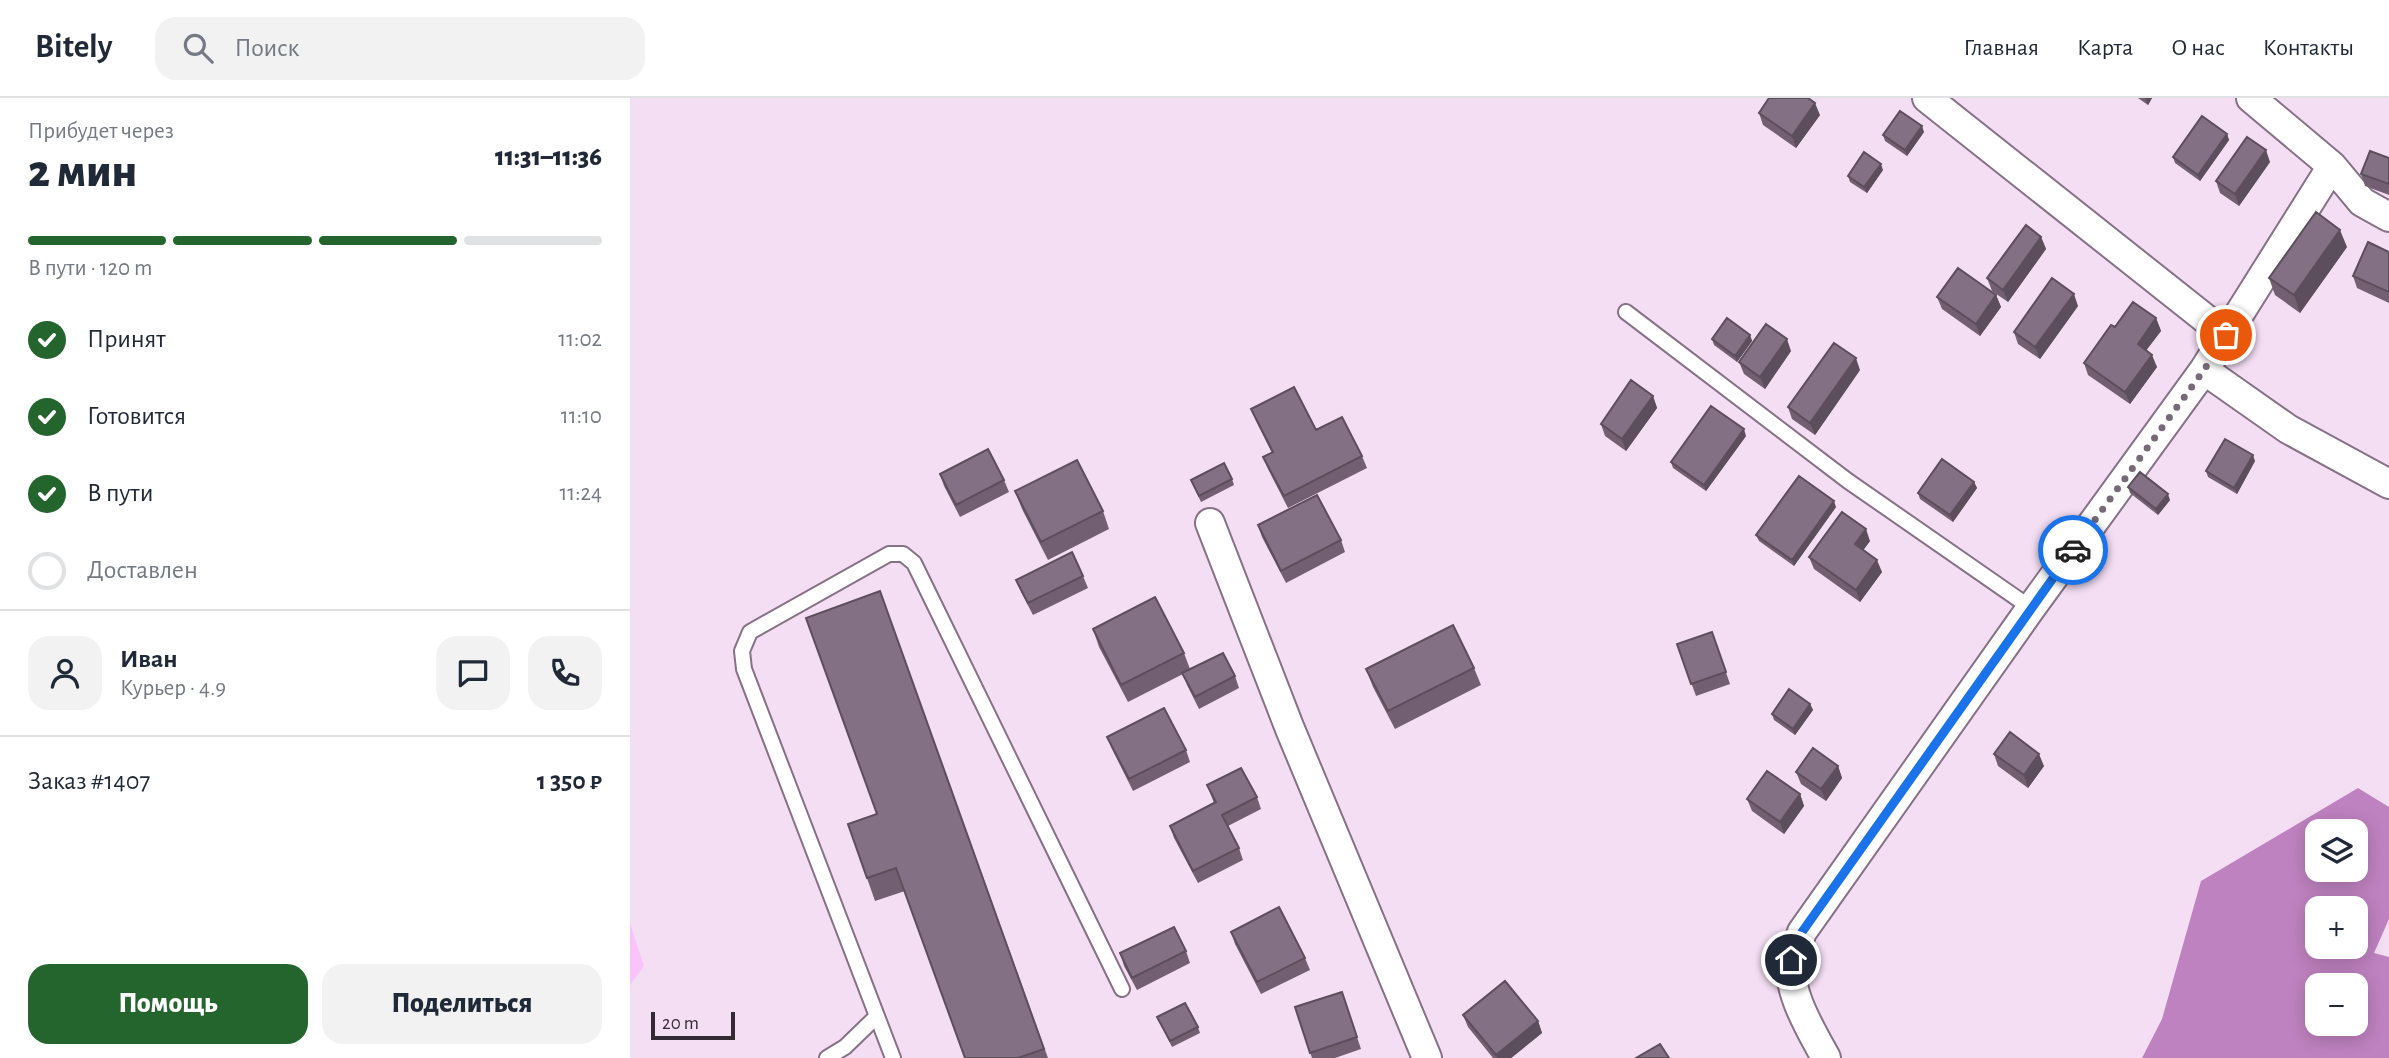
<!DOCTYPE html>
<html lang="ru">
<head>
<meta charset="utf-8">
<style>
	body { margin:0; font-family:"Alegreya Sans",sans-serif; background:#f2f2f3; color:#1f2937; height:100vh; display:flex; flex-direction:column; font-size:26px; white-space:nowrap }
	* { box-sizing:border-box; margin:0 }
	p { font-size:23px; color:#747a83 }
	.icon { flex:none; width:38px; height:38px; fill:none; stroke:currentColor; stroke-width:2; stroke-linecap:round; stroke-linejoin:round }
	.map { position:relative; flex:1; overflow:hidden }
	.side { display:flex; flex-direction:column; background:#fff; width:630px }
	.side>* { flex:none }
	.fabs { position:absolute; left:1675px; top:721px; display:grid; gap:14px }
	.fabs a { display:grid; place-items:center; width:63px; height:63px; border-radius:14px; background:#fff; box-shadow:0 4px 18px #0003; font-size:35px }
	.scale { position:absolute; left:21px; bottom:18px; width:84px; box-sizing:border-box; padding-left:7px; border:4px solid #332a33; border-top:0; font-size:19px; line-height:24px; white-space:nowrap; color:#332a33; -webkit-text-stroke:5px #f4def4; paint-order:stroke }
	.pin { position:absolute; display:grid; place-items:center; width:60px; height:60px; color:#fff; margin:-30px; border:4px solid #fff; border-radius:50%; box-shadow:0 2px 7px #0007 }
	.courier { position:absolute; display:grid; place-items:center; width:70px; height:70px; margin:-35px; border:5px solid #1a73e8; border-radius:50%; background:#fff; color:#222; box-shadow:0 2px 9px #0007 }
	.head em { font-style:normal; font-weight:800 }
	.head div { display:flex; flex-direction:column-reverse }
	.head { display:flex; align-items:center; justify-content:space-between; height:119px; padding:0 28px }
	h1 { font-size:46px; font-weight:800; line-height:52px }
	.bar { display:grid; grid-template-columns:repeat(4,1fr); gap:10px 7px; align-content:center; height:84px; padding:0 28px }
	.bar i { height:9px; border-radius:5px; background:#e0e1e3 }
	.bar .current { background:#24652e }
	.bar p { grid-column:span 4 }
	.line { display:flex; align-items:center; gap:18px; padding:0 28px; border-top:2px solid #e0e1e3 }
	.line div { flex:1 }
	.round { display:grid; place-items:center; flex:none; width:74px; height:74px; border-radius:21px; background:#f2f2f3 }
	ol { padding:0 28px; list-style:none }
	li { display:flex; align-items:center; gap:21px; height:77px }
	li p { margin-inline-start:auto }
	li .icon { padding:7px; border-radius:50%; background:#24652e; color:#fff; stroke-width:4 }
	li:last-child { color:#747a83 }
	li i { width:38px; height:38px; border:4px solid #e0e1e3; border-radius:50% }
	.action { display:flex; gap:14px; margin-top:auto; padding:14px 28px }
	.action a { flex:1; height:80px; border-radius:21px; background:#24652e; color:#fff; font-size:28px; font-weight:800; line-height:80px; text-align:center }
	.action a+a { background:#f2f2f3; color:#1f2937 }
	header { display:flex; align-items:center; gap:42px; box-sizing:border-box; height:98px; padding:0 35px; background:#fff; border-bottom:2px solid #e0e1e3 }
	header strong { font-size:33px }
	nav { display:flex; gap:38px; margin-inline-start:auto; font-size:24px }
	.search { width:490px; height:63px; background:#f2f2f3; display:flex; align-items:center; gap:18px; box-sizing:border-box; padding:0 24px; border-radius:21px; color:#747a83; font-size:26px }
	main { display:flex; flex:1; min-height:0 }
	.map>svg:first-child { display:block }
	.green { fill:#fac3fa }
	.water { fill:#bf82c0; fill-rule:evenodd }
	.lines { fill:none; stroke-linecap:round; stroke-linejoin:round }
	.service-casing { stroke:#867186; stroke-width:18 }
	.minor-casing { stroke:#867186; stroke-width:32 }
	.service { stroke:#fff; stroke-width:14 }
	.minor { stroke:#fff; stroke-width:28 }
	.wall { fill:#726072 }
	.shaded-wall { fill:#5c4e5c }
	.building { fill:#847084; stroke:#5c4e5c; stroke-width:2 }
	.done { stroke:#776977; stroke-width:7; stroke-dasharray:0 12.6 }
	.route { stroke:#1a73e8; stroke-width:9 }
</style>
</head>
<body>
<header>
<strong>Bitely</strong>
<div class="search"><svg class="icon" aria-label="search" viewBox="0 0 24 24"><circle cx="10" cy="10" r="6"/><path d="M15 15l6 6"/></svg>Поиск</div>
<nav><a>Главная</a><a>Карта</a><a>О нас</a><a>Контакты</a></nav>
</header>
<main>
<section class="side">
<div class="head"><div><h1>2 мин</h1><p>Прибудет через</p></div><em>11:31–11:36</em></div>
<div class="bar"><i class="current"></i><i class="current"></i><i class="current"></i><i></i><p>В пути · 120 m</p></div>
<ol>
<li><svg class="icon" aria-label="check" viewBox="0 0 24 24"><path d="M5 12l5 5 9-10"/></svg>Принят<p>11:02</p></li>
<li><svg class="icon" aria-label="check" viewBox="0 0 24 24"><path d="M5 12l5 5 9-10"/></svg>Готовится<p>11:10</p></li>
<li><svg class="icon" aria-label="check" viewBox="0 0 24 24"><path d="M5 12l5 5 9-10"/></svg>В пути<p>11:24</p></li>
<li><i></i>Доставлен</li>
</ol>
<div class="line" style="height:126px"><a class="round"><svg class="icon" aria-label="person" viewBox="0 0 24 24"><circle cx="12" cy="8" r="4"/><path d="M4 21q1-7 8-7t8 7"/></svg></a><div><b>Иван</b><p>Курьер · 4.9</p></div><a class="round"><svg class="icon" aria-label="chat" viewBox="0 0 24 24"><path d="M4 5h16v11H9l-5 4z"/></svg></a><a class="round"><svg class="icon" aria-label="phone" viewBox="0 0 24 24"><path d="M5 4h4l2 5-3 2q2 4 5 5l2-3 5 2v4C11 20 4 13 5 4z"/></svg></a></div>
<div class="line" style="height:91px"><div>Заказ #1407</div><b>1 350 ₽</b></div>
<div class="action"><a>Помощь</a><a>Поделиться</a></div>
</section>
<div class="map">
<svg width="1759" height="960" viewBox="0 0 1759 960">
	<rect width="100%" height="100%" fill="#f4def4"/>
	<path class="green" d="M0,825l14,43 -14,19z"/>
	<path class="water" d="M1728,690l31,19v112l-15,34 15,4v101h-247l20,-39 39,-138zM1687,733h39v39h-39zM1687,810h39v39h-39zM1687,887h39v39h-39z"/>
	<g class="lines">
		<g class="service-casing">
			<path id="service" d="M996,214l222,169 183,127
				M197,960l18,-11 31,-30
				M263,960l-149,-389 -2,-18 8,-19 139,-78h14l11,9 208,426"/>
		</g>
		<g class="minor-casing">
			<path id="minor" d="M1297,0l299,237
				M1621,0l81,68 30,36 27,15
				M1574,272l84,59 101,55
				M580,425l80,206 137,329
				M1196,960c-14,-26 -41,-69 -34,-100 2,-8 7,-17 10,-26l229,-324 173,-238 128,-204"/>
		</g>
		<use href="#service" class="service"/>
		<use href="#minor" class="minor"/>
	</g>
	<path class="wall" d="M1508,0h14l-4,7z
		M1129,15l61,2 -24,33 -33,-23z
		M1294,34l-17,24 -22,-15 -2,-6z
		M1597,36l2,6 -29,41 -25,-18 -2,-6z
		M1759,60v37l-24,-9 -4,-12z
		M1640,64l-31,44 -19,-13 -4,-12z
		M1253,72l-16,23 -17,-11 -2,-6z
		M1411,139l5,12 -38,53 -16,-11 -5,-13z
		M1717,149l-47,66 -25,-18 -6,-17z
		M1759,154v51l-32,-15 -4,-12z
		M1366,197l5,12 -21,29 -38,-27 -5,-12z
		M1448,208l-38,53 -22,-15 -4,-12z
		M1526,220l5,13 -15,19 11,17 -27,37 -42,-29 -4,-12 31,-36z
		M1120,237l2,6 -15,21 -23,-17 -2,-6z
		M1161,253l-26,38 -21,-15 -5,-12z
		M1230,272l-45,65 -23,-16 -4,-12z
		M1023,298l4,12 -31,43 -21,-15 -4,-12z
		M621,311l65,21 46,26 5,12 -79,40 -20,-39 -5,-12 9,-4 -16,-32z
		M1116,338l-40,55 -33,-23 -2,-6z
		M1625,363l-18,33 -29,-17 -2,-6z
		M310,376l64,6 5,12 -49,25 -16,-31z
		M602,381l2,6 -33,17 -10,-22z
		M1344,384l3,6 -24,34 -33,-23 -2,-6z
		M1498,389l42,13 -12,15 -28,-22z
		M385,393l88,20 6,18 -61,31 -26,-51z
		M1206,409l-42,59 -35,-25 -3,-6z
		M628,427l83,15 4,12 -59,31 -24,-46z
		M1240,443l-7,9 19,22 -22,30 -46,-33 -5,-12z
		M453,478l5,12 -55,27 -12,-23 -5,-12z
		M250,493l168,467h-83l-60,-167 -30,10 -27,-77 29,-10z
		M463,531l91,24 6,16 45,7 4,12 -40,21 -12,-24 -4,-11 -55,28 -29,-55z
		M1082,534l18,52 -34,12 -19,-52z
		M844,570l7,17 -86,44 -22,-42 -7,-18z
		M1180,606l3,6 -18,25 -21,-15 -2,-6z
		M477,639l79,13 4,12 -57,29 -21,-42z
		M1364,656l50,12 -16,22 -30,-22z
		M1208,668l4,12 -16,23 -25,-17 -5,-12z
		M577,687l50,12 4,12 -33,17 11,22 4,12 -45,23 -24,-45 -4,-12 44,-23z
		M1170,696l4,12 -20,28 -32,-23 -5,-12z
		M601,834l74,26 5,12 -49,24 -26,-50z
		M556,853l4,12 -53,27 -13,-24 -4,-13z
		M712,894l19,57 -26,9h-23l-17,-51z
		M833,917l75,6 4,12 -31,25h-18l-25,-31z
		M527,919l41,10 2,6 -28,14z"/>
	<path class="shaded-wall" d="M1515,0h7l-4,7z
		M1185,5l5,12 -24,33 -4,-12z
		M1292,28l2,6 -17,24 -2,-6z
		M1597,36l2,6 -29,41 -2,-6z
		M1636,52l4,12 -31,44 -4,-12z
		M1251,66l2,6 -16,23 -3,-6z
		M1710,132l7,17 -47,66 -6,-18z
		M1411,139l5,12 -38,53 -5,-12z
		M1444,196l4,12 -38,53 -5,-12z
		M1366,197l5,12 -21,29 -4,-12z
		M1526,220l5,13 -19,25 -4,-12z
		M1120,237l2,6 -15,21 -2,-6z
		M1157,241l4,12 -26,38 -5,-12z
		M1522,257l5,12 -27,37 -5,-12z
		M1226,260l4,12 -45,65 -5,-12z
		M1023,298l4,12 -31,43 -4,-12z
		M1114,331l2,7 -40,55 -2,-6z
		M1623,357l2,6 -18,33 -3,-6z
		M1344,384l3,6 -24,34 -3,-7z
		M1538,396l2,6 -12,15 -2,-6z
		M1204,403l2,6 -42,59 -2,-6z
		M1236,431l4,12 -11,15 -4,-12z
		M1247,462l5,12 -22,30 -4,-12z
		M1180,606l3,6 -18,25 -2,-6z
		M1409,656l5,12 -16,22 -4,-13z
		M1208,668l4,12 -16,23 -5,-12z
		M1170,696l4,12 -20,28 -4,-12z
		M908,923l4,12 -31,25h-14l-1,-3z"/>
	<path class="building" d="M1139,0h39l7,5 -23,33 -33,-23z
		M1270,13l22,15 -17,24 -22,-15z
		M1572,18l25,18 -29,41 -25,-18z
		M1617,39l19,13 -31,44 -19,-13z
		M1740,53l19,7v26l-28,-10z
		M1234,54l17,12 -17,23 -16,-11z
		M1686,114l24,18 -46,65 -25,-17z
		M1396,127l15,12 -38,53 -16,-12z
		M1738,144l21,10v40l-36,-16z
		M1328,170l38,27 -20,29 -39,-27z
		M1422,180l22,16 -39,53 -21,-15z
		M1503,204l23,16 -18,26 14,11 -27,37 -41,-29 27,-38 4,2z
		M1097,220l23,17 -15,21 -23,-17z
		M1136,226l21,15 -27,38 -21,-15z
		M1204,245l22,15 -46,65 -22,-16z
		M1001,282l22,16 -31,43 -21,-15z
		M664,289l22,43 26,-13 20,39 -78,40 -21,-39 10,-5 -22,-43z
		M1081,308l33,23 -40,56 -33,-23z
		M1595,341l28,16 -19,33 -28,-17z
		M358,351l16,31 -48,25 -16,-31z
		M1312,361l32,23 -24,33 -32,-22z
		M447,362l26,51 -62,31 -26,-51z
		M594,365l8,16 -33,17 -8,-16z
		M1510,374l28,22 -12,15 -28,-22z
		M1169,378l35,25 -42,59 -36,-25z
		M687,397l24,45 -60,31 -23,-46z
		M1212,414l24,17 -11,15 22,16 -21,30 -47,-33z
		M442,454l11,24 -55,27 -12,-23z
		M250,493l164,458 -26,9h-53l-69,-190 -29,10 -19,-54 29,-10 -71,-196z
		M525,499l29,56 -63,32 -28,-56z
		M823,527l21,43 -86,43 -22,-42z
		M1082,534l14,40 -35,12 -14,-40z
		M593,555l12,23 -40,21 -13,-24z
		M1159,591l21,15 -17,25 -21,-15z
		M534,610l22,42 -57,29 -22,-42z
		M1380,634l29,22 -15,21 -30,-21z
		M1183,650l25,18 -17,23 -25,-17z
		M611,670l16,29 -35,18 17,33 -46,23 -23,-45 46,-24 -9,-17z
		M1137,673l33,23 -20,28 -33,-23z
		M649,809l26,51 -48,24 -26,-50z
		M544,829l12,24 -54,27 -12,-25z
		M875,883l33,40 -42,34 -33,-40z
		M712,894l15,45 -47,16 -15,-46z
		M555,905l13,24 -28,14 -13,-24z
		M1030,946l9,14h-33z"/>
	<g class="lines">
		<path class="done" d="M1443,452l131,-180 22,-35"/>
		<path class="route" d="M1161,862l11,-28 271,-382"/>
	</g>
</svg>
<div class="fabs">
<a><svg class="icon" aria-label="layers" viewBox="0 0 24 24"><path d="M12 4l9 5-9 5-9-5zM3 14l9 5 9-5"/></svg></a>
<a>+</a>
<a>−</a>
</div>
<div class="scale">20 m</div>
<div class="pin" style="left:1596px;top:237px;background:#ea580c"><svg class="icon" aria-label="bag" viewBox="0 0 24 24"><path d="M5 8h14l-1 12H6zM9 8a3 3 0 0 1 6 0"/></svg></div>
<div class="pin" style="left:1161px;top:862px;background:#1f2937"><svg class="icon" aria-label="home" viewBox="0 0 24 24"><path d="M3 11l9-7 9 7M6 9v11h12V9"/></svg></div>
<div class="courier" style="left:1443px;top:452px"><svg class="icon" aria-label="car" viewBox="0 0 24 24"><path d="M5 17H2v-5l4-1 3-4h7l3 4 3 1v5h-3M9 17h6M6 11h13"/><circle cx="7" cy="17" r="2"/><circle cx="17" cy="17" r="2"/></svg></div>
</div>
</main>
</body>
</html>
